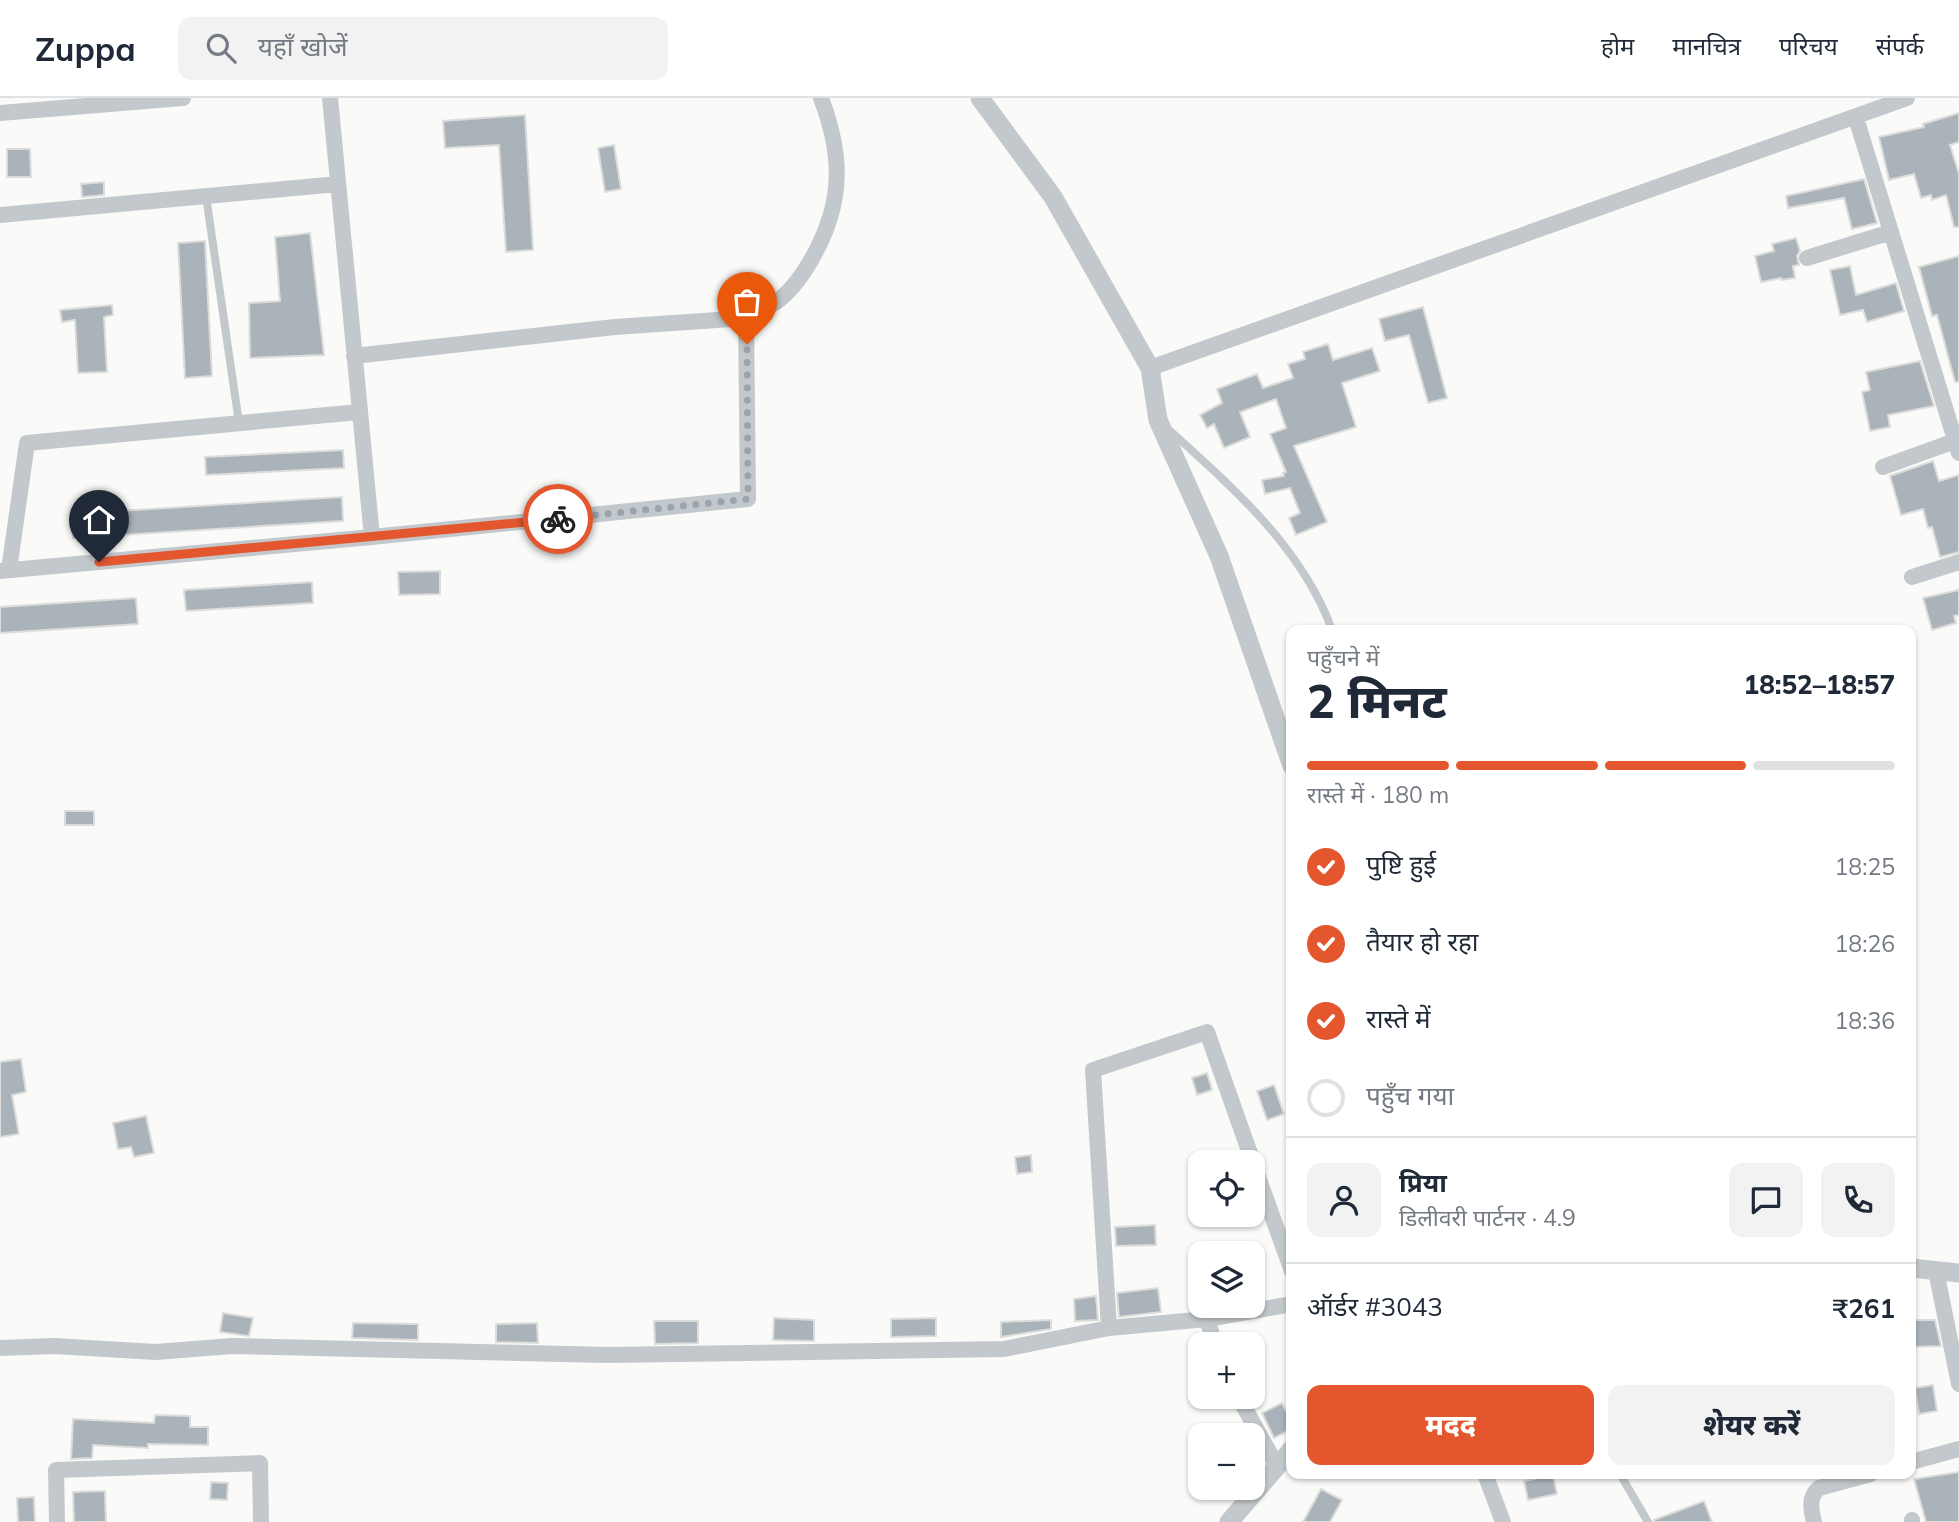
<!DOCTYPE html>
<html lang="hi">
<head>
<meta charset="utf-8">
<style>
	body { margin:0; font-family:Mulish,"Noto Sans Devanagari",sans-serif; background:#f2f2f3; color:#1f2937; height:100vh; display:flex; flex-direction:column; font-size:26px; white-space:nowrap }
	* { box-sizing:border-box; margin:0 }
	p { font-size:23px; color:#747a83 }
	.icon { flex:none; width:38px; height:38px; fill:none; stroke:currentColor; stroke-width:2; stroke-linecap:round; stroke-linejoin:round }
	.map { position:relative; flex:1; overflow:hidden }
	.details { position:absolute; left:1286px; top:527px; width:630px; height:854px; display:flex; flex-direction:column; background:#fff; border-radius:14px; box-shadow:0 2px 5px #0004 }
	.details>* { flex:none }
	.buttons { position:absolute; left:1188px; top:1052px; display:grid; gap:14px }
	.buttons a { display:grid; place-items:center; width:77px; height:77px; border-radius:14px; background:#fff; box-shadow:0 2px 5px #0004; font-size:35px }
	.pin { position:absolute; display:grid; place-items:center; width:60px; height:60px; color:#fff; margin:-72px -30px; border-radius:50% 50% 50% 0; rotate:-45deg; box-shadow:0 0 7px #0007 }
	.pin .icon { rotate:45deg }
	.courier { position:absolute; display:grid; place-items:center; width:70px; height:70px; margin:-35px; border:5px solid #e4572e; border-radius:50%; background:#fff; color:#222; box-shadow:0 2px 9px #0007 }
	.head em { font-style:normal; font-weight:800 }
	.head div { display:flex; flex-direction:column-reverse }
	.head { display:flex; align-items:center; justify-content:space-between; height:119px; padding:0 21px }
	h1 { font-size:46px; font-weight:800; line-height:52px }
	.bar { display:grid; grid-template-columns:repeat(4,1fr); gap:10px 7px; align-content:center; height:84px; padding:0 21px }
	.bar i { height:9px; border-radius:5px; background:#e0e1e3 }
	.bar .on { background:#e4572e }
	.bar p { grid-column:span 4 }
	.line { display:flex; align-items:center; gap:18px; padding:0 21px; border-top:2px solid #e0e1e3 }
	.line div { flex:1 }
	.round { display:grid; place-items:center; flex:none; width:74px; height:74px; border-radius:14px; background:#f2f2f3 }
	ol { padding:0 21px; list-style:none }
	li { display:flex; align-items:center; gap:21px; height:77px }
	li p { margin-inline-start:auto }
	li .icon { padding:7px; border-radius:50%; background:#e4572e; color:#fff; stroke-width:4 }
	li:last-child { color:#747a83 }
	li i { width:38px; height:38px; border:4px solid #e0e1e3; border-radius:50% }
	.cta { display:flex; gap:14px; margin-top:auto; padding:14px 21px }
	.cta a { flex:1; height:80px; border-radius:14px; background:#e4572e; color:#fff; font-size:28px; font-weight:800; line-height:80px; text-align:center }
	.cta a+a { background:#f2f2f3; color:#1f2937 }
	header { display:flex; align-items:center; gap:42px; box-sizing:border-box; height:98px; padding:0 35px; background:#fff; border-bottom:2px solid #e0e1e3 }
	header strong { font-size:33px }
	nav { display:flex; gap:38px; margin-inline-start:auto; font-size:24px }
	.search { width:490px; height:63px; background:#f2f2f3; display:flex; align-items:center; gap:18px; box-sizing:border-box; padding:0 24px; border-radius:14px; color:#747a83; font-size:26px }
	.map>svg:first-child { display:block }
	.building { fill:#aab3b9; stroke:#dcdcda; stroke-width:2 }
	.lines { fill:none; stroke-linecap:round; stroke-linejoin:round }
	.service { stroke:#c3c8cc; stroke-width:8 }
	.minor { stroke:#c3c8cc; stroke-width:16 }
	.tertiary { stroke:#c3c8cc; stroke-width:19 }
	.done { stroke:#99a4ac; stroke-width:7; stroke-dasharray:0 12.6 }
	.route { stroke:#e4572e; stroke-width:9 }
</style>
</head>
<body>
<header>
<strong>Zuppa</strong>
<div class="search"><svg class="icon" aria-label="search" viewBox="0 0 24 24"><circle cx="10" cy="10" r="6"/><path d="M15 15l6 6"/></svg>यहाँ खोजें</div>
<nav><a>होम</a><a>मानचित्र</a><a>परिचय</a><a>संपर्क</a></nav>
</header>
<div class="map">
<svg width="1959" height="1424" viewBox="0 0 1959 1424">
	<rect width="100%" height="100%" fill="#fafaf8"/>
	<path class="building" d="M1959,15v29l-9,3 9,29v53h-5l-8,-32 -14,5 -1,-5 -10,3 -7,-24 -25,6 -10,-43 45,-10 -1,-3z
		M525,17l8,135 -27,2 -7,-107 -54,3 -2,-27z
		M614,47l7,44 -16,3 -7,-44z
		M7,51h23l1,28h-24z
		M1864,81l13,44 -25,6 -8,-31 -56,10 -2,-12z
		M104,84v13l-22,2 -1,-13z
		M310,135l14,122 -74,3 -1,-55 31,-2 -5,-64z
		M1796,140l4,13 -3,5 2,9 -6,1 2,12 -14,2v-2l-20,4 -6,-26 19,-5 -2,-7z
		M205,143l7,135 -27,2 -7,-135z
		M1959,158v126h-4l-18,-67 -5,1 -13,-49z
		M1850,168l6,29 40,-12 8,28 -37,11 -4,-12 -23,5 -10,-45z
		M112,207l1,10 -9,2 3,55 -29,1 -3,-53 -13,2 -2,-12z
		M1423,209l24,91 -19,5 -19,-68 -24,6 -6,-22z
		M1328,246l5,16 39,-12 8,23 -38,12 14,44 -62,19 33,76 -31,13 -7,-17 11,-5 -10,-25 -25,6 -3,-14 22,-4 -1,-3 3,-1 -16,-38 16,-6 -10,-29 -36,13 10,25 -26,11 -10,-24 -7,4 -7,-13 22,-12 -5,-14 40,-15 6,14 30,-10 -5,-14 17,-5 -2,-7z
		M1920,263l14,45 -46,9 2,12 -20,4 -8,-39 8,-2 -4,-18z
		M343,352l1,18 -138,7 -1,-18z
		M1933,363l6,20 20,-6v77l-19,5 -8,-30 -4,1 -5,-19 -22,6 -11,-39z
		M342,399l1,24 -270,17 -2,-24z
		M440,473v23l-41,1 -1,-23z
		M312,484l1,21 -127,8 -2,-21z
		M1959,492v25l-5,1 2,7 -24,7 -9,-32z
		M136,500l2,26 -138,9v-26z
		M65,713h29v14h-29z
		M21,961l5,33 -14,3 7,39 -19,3v-75z
		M1207,975l5,17 -15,5 -5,-17z
		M1274,987l10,29 -17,6 -10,-29z
		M146,1018l8,37 -20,4 -3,-10 -13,2 -5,-26z
		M1031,1057l1,17 -15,2 -2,-17z
		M1155,1127l1,20 -40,1 -1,-19z
		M1158,1190l3,24 -42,5 -2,-24z
		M1096,1198l2,24 -23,1 -1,-22z
		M223,1215l30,5 -4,18 -29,-4z
		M774,1220l40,2v21l-41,-1z
		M936,1220v18l-45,1v-18z
		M1051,1222v9l-50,8v-15z
		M1911,1222h24l6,26 -30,1z
		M654,1223h44v22l-43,1z
		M353,1225l65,1v16l-66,-2z
		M537,1225l1,20 -42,-1v-18z
		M1933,1287l4,26 -18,3 -4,-26z
		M1282,1305l10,20v6l-18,9 -12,-25z
		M155,1317l35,1v11h18v18l-60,-1v4l-55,-3 -1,13 -21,1 2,-40 81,4z
		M1959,1374v50h-33l-12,-43z
		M1553,1377l4,19 -29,6 -4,-19z
		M211,1384l17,1 -1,17 -17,-1z
		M1321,1391l21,11 -12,22h-27z
		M105,1393l1,31h-32l-1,-30z
		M34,1399l1,25h-17l-1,-24z
		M1704,1403l8,21h-58v-2z"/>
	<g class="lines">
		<path class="service" d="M206,98l33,227
			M1168,331c63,57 134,118 164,201
			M1620,1376l28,48"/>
		<path class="minor" d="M330,0l42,439
			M0,15l183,-15
			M1856,20l103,335
			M0,117l338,-31
			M1807,160l84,-26
			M746,220c11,-6 24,-11 33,-18 15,-12 27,-30 36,-47 29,-54 27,-99 6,-155
			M1150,270l757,-270
			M1883,369l72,-26
			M9,472l18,-127 332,-31
			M0,473l372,-34 376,-38 -2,-181 -131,9 -261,29
			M1912,479l47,-15
			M1253,1065l39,108
			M1936,1173l23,113
			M1207,1221l8,25
			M1109,1230l-16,-258 114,-38 46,130
			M0,1250l54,-2 102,6 76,-6 375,9 397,-6 105,-21 98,-9 85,-15
			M1238,1298l39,70
			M1911,1364l48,-13
			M1485,1376l18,48
			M1912,1422v2
			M57,1424l-1,-52 204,-7 1,59
			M1814,1424c-3,-12 -6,-25 5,-34l52,-14"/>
		<path class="tertiary" d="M980,0l73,99 97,171 8,52 61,136 73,210
			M1911,1170l48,5
			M1229,1424l63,-73"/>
	</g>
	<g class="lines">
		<path class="done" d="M558,421l190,-20 -1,-155"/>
		<path class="route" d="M99,464l459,-43"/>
	</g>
</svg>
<div class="buttons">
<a><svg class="icon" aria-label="locate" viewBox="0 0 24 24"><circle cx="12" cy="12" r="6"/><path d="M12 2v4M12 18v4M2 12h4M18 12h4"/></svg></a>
<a><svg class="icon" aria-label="layers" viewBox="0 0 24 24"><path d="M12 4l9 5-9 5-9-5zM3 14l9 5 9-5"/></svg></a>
<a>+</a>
<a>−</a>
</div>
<div class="pin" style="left:747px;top:246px;background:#ea580c"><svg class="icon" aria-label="bag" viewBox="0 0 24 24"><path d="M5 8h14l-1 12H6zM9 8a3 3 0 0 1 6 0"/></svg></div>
<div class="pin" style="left:99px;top:464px;background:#1f2937"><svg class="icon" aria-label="home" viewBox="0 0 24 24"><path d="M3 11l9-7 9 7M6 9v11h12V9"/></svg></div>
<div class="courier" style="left:558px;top:421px"><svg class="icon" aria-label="bike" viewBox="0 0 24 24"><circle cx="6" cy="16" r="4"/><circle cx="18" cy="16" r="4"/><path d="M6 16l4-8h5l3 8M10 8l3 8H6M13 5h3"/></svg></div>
<section class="details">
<div class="head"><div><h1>2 मिनट</h1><p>पहुँचने में</p></div><em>18:52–18:57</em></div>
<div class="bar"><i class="on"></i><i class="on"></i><i class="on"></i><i></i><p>रास्ते में · 180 m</p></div>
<ol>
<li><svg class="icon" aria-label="check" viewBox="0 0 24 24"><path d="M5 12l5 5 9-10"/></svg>पुष्टि हुई<p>18:25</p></li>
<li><svg class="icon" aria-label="check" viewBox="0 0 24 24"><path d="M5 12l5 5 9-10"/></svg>तैयार हो रहा<p>18:26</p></li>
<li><svg class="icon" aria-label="check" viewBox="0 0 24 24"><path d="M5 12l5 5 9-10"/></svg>रास्ते में<p>18:36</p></li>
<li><i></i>पहुँच गया</li>
</ol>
<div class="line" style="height:126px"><a class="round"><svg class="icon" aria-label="person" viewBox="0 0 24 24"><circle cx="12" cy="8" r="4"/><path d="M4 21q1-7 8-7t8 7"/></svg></a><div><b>प्रिया</b><p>डिलीवरी पार्टनर · 4.9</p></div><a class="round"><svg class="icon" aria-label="chat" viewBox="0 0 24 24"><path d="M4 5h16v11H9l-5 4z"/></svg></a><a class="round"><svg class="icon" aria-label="phone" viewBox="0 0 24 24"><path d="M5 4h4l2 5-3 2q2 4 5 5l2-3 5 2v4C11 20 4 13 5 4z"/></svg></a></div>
<div class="line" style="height:91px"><div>ऑर्डर #3043</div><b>₹261</b></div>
<div class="cta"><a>मदद</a><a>शेयर करें</a></div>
</section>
</div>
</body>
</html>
